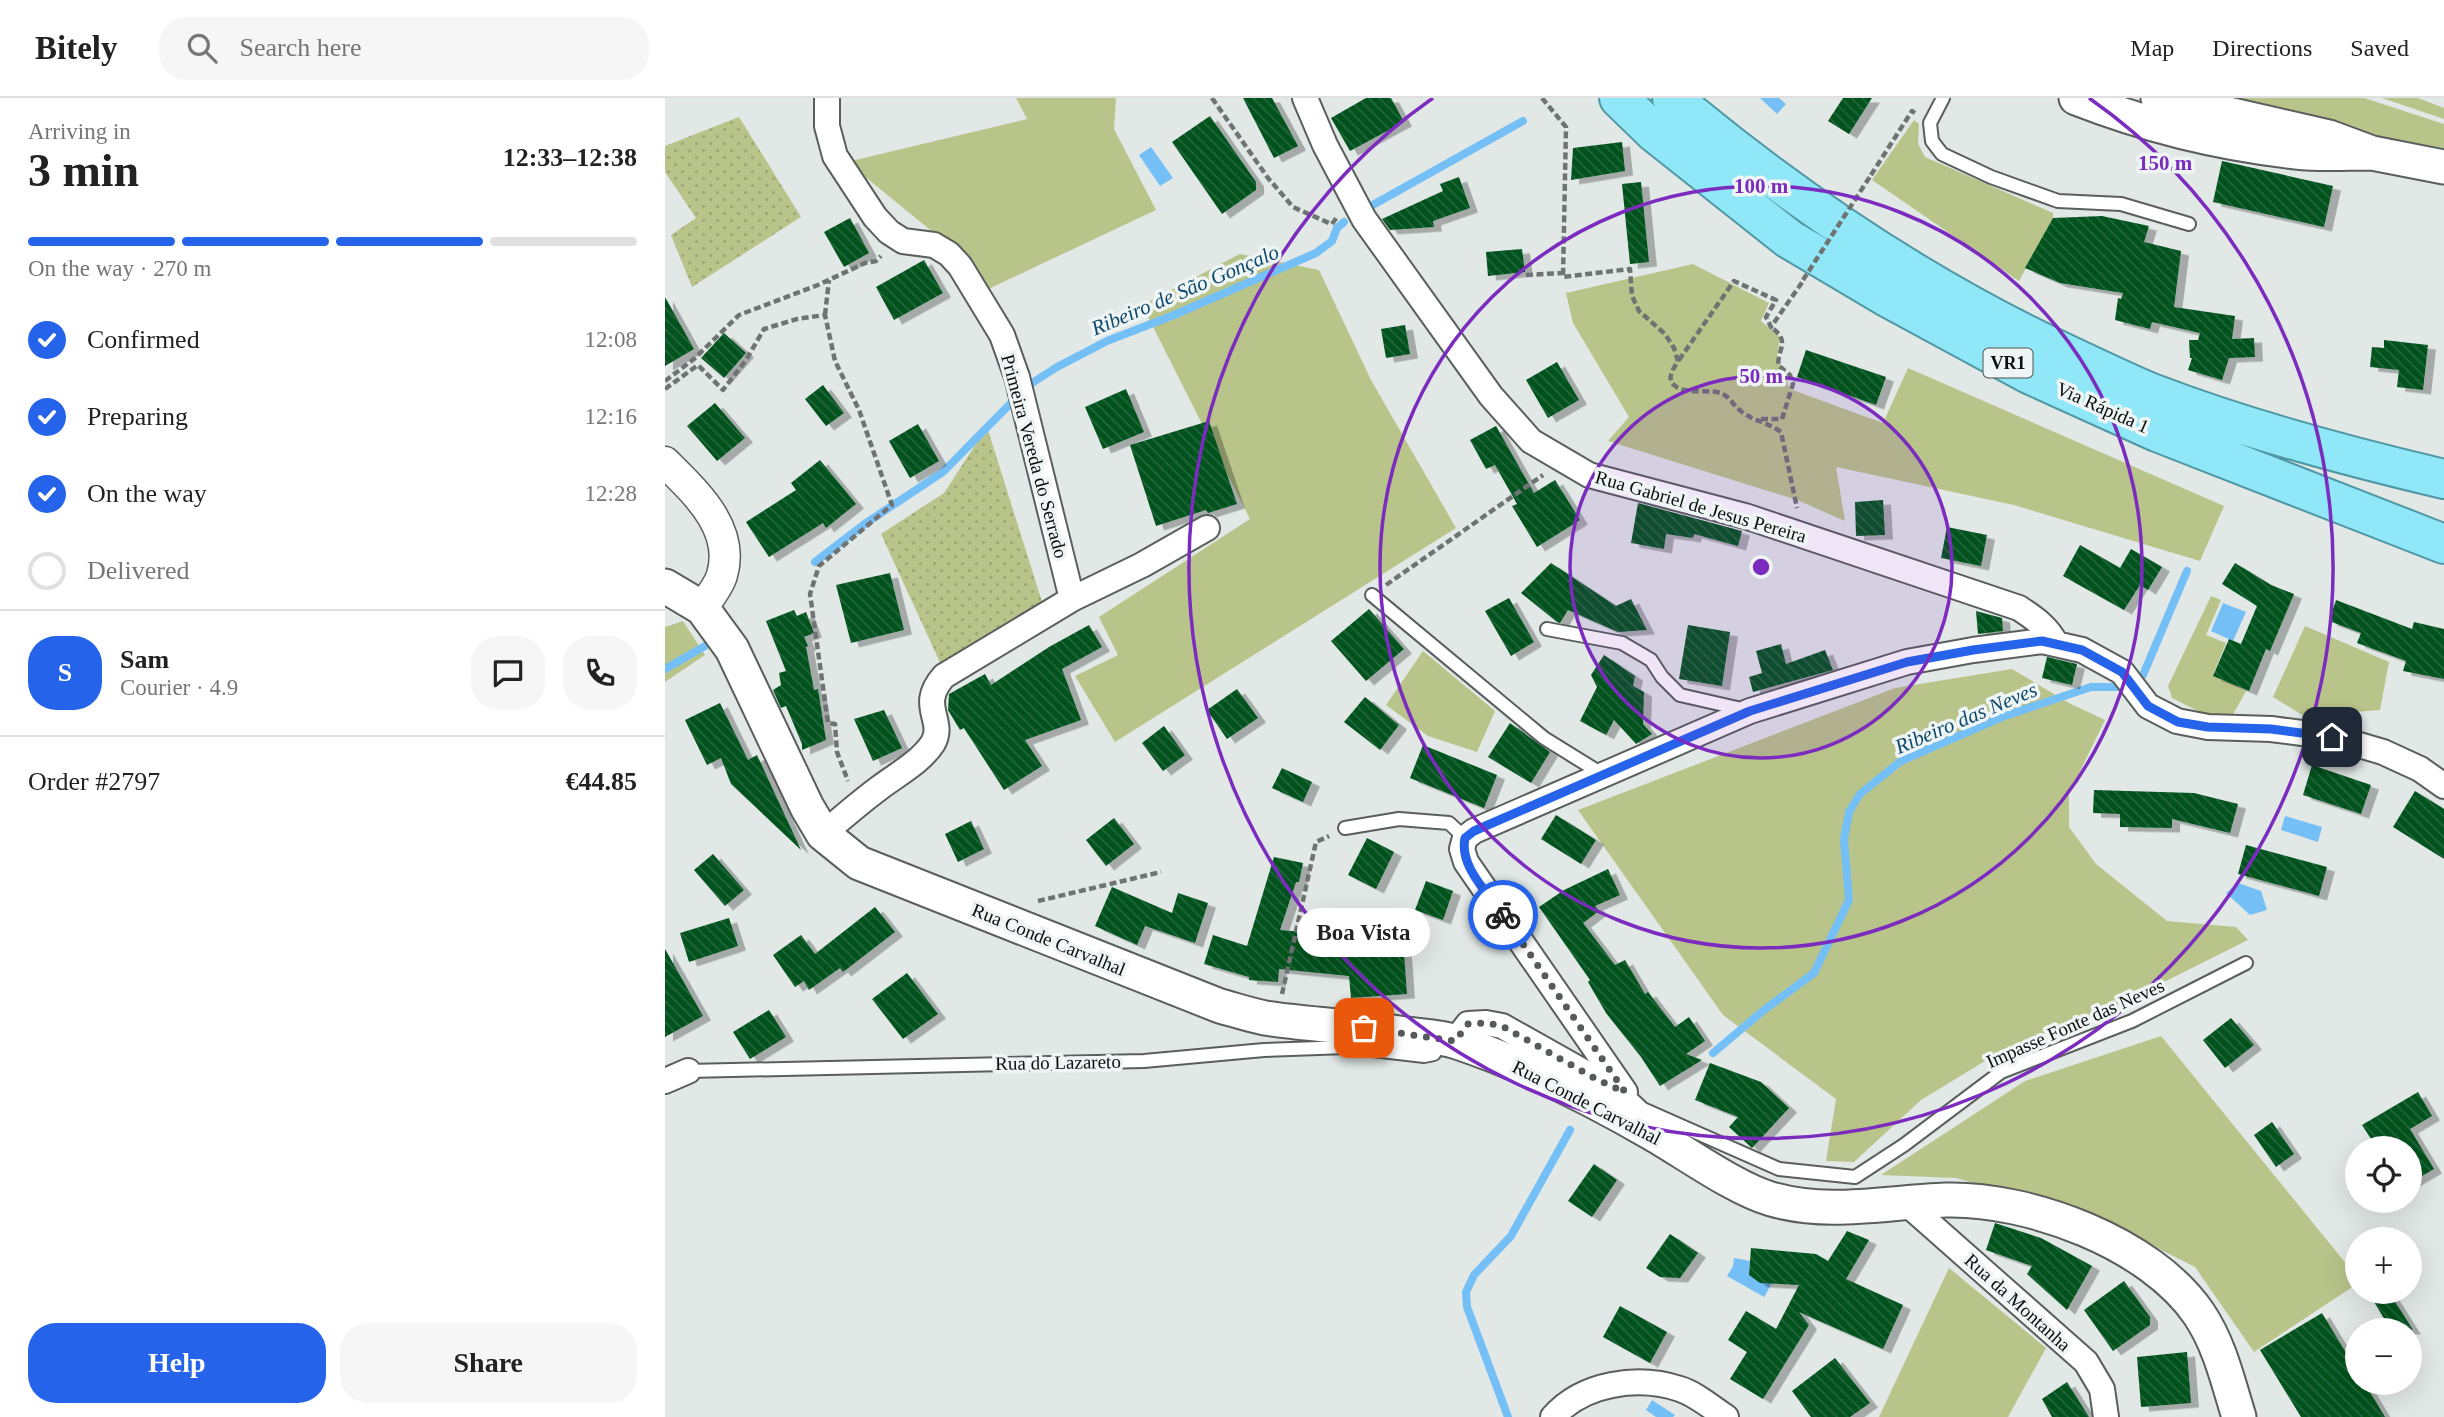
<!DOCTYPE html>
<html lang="en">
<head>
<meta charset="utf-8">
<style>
	body { margin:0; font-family:Georgia,serif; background:#f6f6f6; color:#222; height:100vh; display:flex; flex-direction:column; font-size:26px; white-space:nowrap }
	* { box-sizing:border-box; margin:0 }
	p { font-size:23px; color:#767676 }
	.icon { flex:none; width:38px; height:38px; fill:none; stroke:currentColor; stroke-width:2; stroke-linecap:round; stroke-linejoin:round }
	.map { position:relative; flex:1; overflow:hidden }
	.details { display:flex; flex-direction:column; background:#fff; width:665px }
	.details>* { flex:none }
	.tools { position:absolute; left:1680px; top:1038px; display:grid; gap:14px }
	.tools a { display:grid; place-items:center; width:77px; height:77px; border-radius:50%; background:#fff; box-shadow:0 7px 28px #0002; font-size:35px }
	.pin { position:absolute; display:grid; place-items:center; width:60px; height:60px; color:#fff; margin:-30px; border-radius:14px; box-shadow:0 4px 10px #0006 }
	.courier { position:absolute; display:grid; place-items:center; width:70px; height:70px; margin:-35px; border:5px solid #2563eb; border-radius:50%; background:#fff; color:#222; box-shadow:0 2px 9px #0007 }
	.bubble { position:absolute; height:49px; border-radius:24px; background:#fff; box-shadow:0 7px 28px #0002; font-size:23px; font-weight:600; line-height:49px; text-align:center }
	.overview em { font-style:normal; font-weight:600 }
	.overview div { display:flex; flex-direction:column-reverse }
	.overview { display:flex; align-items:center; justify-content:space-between; height:119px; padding:0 28px }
	h1 { font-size:46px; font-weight:600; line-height:52px }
	.bar { display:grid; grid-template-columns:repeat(4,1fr); gap:10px 7px; align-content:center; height:84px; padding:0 28px }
	.bar i { height:9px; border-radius:5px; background:#e0e0e0 }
	.bar .active { background:#2563eb }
	.bar p { grid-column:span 4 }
	.line { display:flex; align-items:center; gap:18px; padding:0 28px; border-top:2px solid #e0e0e0 }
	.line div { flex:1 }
	.round { display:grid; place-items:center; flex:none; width:74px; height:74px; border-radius:28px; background:#f6f6f6 }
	ol { padding:0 28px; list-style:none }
	li { display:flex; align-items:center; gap:21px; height:77px }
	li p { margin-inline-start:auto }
	li .icon { padding:7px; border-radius:50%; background:#2563eb; color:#fff; stroke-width:4 }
	li:last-child { color:#767676 }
	li i { width:38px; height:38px; border:4px solid #e0e0e0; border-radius:50% }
	.button { display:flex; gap:14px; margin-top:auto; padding:14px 28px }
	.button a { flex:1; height:80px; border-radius:28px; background:#2563eb; color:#fff; font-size:28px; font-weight:600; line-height:80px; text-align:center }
	.button a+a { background:#f6f6f6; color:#222 }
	header { display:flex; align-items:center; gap:42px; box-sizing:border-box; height:98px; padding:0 35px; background:#fff; border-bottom:2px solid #e0e0e0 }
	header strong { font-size:33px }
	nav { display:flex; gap:38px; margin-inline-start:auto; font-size:24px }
	.search { width:490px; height:63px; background:#f6f6f6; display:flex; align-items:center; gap:18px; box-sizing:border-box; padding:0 24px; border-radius:28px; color:#767676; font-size:26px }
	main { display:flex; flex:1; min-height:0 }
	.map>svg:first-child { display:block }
	.grass { fill:#b9c48a }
	.garden { fill:url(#garden-dots) }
	.water { fill:#75bff7 }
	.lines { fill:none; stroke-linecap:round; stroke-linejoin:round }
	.stream { stroke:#75bff7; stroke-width:8 }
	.building { fill:url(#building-back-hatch); filter:url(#shadow) }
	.service-casing { stroke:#595f5d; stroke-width:16 }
	.minor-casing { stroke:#595f5d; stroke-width:28 }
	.tertiary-casing { stroke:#595f5d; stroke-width:33 }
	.secondary-casing { stroke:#595f5d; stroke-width:37 }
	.trunk-casing { stroke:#5097a4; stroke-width:42 }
	.path { stroke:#6f7473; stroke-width:4.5; stroke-dasharray:7 3.5; stroke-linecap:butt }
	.service { stroke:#fff; stroke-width:12 }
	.minor { stroke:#fff; stroke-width:24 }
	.tertiary { stroke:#fff; stroke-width:30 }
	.secondary { stroke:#fff; stroke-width:33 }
	.trunk { stroke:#90e7f7; stroke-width:38 }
	.path-bridge { stroke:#6f7473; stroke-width:4.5; stroke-dasharray:7 3.5; stroke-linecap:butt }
	.done { stroke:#575a5a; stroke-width:7; stroke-dasharray:0 12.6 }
	.route { stroke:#2563eb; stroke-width:9 }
	.ring { fill:none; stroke:#7b2cbf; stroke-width:3.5 }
	.labels { text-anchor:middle; stroke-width:7; stroke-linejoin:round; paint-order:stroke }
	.shield { fill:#eef5f4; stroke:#505353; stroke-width:2 }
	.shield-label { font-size:18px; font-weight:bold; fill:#0c0e0e }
	.street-label { font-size:19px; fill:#0c0e0e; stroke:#eef5f4 }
	.water-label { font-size:21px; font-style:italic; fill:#0e486c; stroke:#eef5f4 }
	.centre { fill:#7b2cbf; stroke:#eef5f4; stroke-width:3.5 }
	.ring-label { font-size:21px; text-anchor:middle; font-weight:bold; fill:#7b2cbf; stroke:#eef5f4; stroke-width:7; stroke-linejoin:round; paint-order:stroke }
</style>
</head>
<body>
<header>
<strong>Bitely</strong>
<div class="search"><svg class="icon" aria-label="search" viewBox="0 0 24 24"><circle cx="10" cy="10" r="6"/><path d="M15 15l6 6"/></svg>Search here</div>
<nav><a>Map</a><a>Directions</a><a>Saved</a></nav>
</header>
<main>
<section class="details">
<div class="overview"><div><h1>3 min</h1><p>Arriving in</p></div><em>12:33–12:38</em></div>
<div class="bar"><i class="active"></i><i class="active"></i><i class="active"></i><i></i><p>On the way · 270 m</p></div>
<ol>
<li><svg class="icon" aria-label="check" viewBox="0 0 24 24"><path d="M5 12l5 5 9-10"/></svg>Confirmed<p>12:08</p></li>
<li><svg class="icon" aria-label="check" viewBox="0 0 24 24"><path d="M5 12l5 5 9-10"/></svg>Preparing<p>12:16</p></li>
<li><svg class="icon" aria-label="check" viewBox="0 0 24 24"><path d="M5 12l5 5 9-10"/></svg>On the way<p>12:28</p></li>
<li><i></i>Delivered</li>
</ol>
<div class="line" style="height:126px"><b class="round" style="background:#2563eb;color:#fff">S</b><div><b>Sam</b><p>Courier · 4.9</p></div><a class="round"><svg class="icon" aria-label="chat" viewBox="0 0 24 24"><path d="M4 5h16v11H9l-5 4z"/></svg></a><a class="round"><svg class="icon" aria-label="phone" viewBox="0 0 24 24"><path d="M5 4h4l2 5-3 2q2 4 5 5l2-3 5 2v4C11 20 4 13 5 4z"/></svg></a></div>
<div class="line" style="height:91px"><div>Order #2797</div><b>€44.85</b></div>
<div class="button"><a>Help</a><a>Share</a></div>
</section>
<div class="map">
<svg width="1779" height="1319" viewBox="0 0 1779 1319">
	<defs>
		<pattern id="garden-dots" width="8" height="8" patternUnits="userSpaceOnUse" patternTransform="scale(1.75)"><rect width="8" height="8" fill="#b9c48a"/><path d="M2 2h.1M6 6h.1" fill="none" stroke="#9ea776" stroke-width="1.8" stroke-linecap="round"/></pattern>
		<pattern id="building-back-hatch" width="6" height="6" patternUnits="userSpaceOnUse" patternTransform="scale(1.75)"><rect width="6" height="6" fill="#01521d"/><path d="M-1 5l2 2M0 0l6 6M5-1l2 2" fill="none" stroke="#25663c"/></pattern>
		<filter id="shadow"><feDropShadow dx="8" dy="4.5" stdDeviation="0" flood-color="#0004"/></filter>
	</defs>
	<rect width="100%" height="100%" fill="#e1e8e6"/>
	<path class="grass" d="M351,0h100l-2,31 42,81 -174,82 -26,-41 -109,-89 180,-43z
		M1543,0h156l80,26v24l-50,-8z
		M1717,0h36l26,10v11z
		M1249,22l5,4 -1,20 7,13 128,56v5l-34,63 -147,-101z
		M575,156l79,16 52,110 85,148 -341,214 -40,-66 43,-21 -19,-38 151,-98 -108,-214z
		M1028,166l76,39 -8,18 19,16 -3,20 13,32 93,34 25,-55 316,138 -24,55 -186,-56 -178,-38 9,54 -48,-21 -189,-59 21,-24 -56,-94 -7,-30z
		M1546,498l10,4 -15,35 20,8 -12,30 32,18 -15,27 -17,1 -42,-21 -4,-12z
		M18,523l22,34 -40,27v-55z
		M1640,528l84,36 -9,48 -76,6 -31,-19z
		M758,553l72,60 -18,41 -49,-16 -42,-31z
		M1347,571l57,34 36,17 -36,74v33l27,37 71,57 69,6 12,13 -128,64 -117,46 -82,50 -67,62 -28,-1 10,-62 -113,-84 -145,-205 317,-122z
		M1496,938l196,241v7l-103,68 -59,-85 -97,-49 -142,-40 -75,-3 144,-94z
		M1284,1170l97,80 -38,69h-129z"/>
	<path class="garden" d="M74,19l62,100 -109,70 -21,-52 25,-17 -31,-46v-26z
		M322,329l57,181 -102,59 -61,-133 63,-41z"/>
	<path class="water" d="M1095,0h19l7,6 -9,10z
		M486,49l22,31 -13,8 -21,-31z
		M1558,505l23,9 -13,29 -22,-10z
		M1620,718l37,11 -4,15 -37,-12z
		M1573,785l23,8 6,19 -17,5 -24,-22z
		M1069,1160l16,3 -1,14 11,7 12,1 -8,14 -37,-21 6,-10z
		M987,1302l23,15 -2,2h-17l-10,-7z"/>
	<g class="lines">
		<path class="stream" d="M706,108l152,-85
			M367,285l25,-16 50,-26 67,-26 142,-62 16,-12 5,-13 7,-6
			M150,464l51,-39 77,-51 68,-69
			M0,571l40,-23
			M1478,577l44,-104
			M1048,955l51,-43 50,-37 35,-73 -5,-61 5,-27 11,-18 41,-33 101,-44 89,-30h27
			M843,1319l-41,-110 -1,-15 8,-17 37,-39 59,-106"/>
	</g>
	<path class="building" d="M578,0h29l26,48 -24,12z
		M701,0h25l13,24 -54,29 -19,-33z
		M1178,0h29l-23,36 -21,-13z
		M545,18l46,66v8l-34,24 -50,-72z
		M957,44l3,29 -54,9 2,-32z
		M1557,63l111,25 -9,41 -111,-25z
		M794,79l11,31 -37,13 1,6 -44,3 -8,-11 61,-28 -3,-7z
		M976,84l8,80 -19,2 -8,-80z
		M1437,118l47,10 -5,16 37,9 -7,56 61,9 -3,23 22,-1 1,19 -26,1 -7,22 -34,-10 4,-12h-2l-1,-18h9l2,-7 -48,-11 -2,7 -35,-9 3,-22 3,1 2,-6 -63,-10 -35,-15 28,-50z
		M185,120l19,35 -25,14 -20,-35z
		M857,151l3,23 -37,4 -2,-24z
		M259,162l19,33 -49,27 -18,-33z
		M0,199l29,52 -29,17z
		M740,227l5,29 -24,4 -5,-29z
		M59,235l22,20 -22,25 -23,-20z
		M1719,242l44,5 -5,45 -26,-3 2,-17 -29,-3 2,-20 12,1z
		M1141,252l80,27 -10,28 -79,-28z
		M892,264l22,38 -31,18 -22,-38z
		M158,287l21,28 -18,13 -21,-27z
		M461,291l18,43 -41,17 -18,-42z
		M50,305l30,35 -28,23 -30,-35z
		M544,323l28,83 -29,9 -2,-3 -50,16 -26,-81z
		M253,326l21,37 -29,17 -21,-37z
		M831,328l38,67 21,-13 25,40 -43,27 -25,-41 5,-2 -22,-39 -9,4 -16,-29z
		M155,362l36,44 -30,24 -3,-5 -54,34 -23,-35 50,-32 -5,-7z
		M1218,402l2,35 -29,1 -1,-34z
		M973,405l104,28 -4,15 -44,-12 -1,4 -27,-4 -2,15 -33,-6z
		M1282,429l40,8 -6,31 -40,-8z
		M1415,447l40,23 11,-19 31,18 -14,23 -8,-5 -16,25 -61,-34z
		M886,465l65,43 15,-7 16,31 -29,2 -50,-22 -8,13 -3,-1 -36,-29z
		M1570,465l36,22 23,9 -24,57 -4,-2 -17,42 -36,-15 16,-37 12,5 16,-38 -35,-22z
		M225,475l14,57 -53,13 -15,-58z
		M844,500l25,44 -23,14 -26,-45z
		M1671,502l76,29 2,-7 30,7v50l-41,-8 3,-10 -49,-18 4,-10 -32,-12z
		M704,511l35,40 -38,32 -35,-40z
		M129,512l3,6 9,-4 8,21 -10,4 4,9 -2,1 8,43 4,-1 8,51 -24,10v-6l-16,-38 -5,2 -8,-18 8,-5 -2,-12 7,-2 -20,-50z
		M1311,513l26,7 1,13 -25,3z
		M424,527l13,22 -40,22 19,51 -56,20 17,26 -38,24 -40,-62 -4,2 -12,-20 1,-16 36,-20 6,11 58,-38z
		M1023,527l42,7 -8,54 -43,-7z
		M1116,546l5,20 39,-14 8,20 -80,22 -4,-15 13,-4 -6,-22z
		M939,557l31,21 -2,10 11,6 -1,32 9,10 -16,10 -22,-24 -8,15 -26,-14 17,-34 -6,-12z
		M1382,559l30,7 -5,21 -30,-7z
		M572,591l21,29 -31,21 -20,-29z
		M700,599l34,28 -19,25 -36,-28z
		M55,605l28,57 9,-5 44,95 -70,-66 -10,-26 -14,7 -22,-45z
		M219,612l18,38 -29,13 -19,-42z
		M845,625l40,29 -19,31 -43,-26z
		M499,628l21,29 -22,16 -21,-28z
		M758,647l74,30 -13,33 -74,-30z
		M1647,667l59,20 -10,29 -58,-19z
		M617,670l30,14 -9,20 -31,-14z
		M1429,692l100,3 44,11 -8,29 -58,-14v9l-52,-1v-13l-27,-1z
		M1750,693l29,18v50l-51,-32z
		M891,717l40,25 -15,24 -40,-25z
		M449,720l20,26 -28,22 -20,-26z
		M306,723l13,28 -26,13 -13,-28z
		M702,740l27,14 -18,37 -28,-14z
		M1581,747l81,22 -8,29 -81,-22z
		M48,756l31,36 -19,16 -31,-36z
		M609,759l29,6 -4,19h-3l-16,48 67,6 -2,-20 57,10 5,68 -56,4 -2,-22 -70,-7 -1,13 -29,-2v-3l-45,-13 9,-29 34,11z
		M943,771l12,26 -25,11 4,5 -16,12 32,42 10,-5 20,34 3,-2 27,35 14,-10 16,24 -19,13 16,6 -42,26 -19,-29 -35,-44 -18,-31 2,-2 -51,-73 25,-17z
		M761,783l27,10 -10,29 -28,-10z
		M447,789l60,26 6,-20 30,10 -13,40 -50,-17 -8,19 -42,-19z
		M210,809l20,25 -52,40 -3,-4 -31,22 -5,-9 -9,6 -22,-32 28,-20 14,19z
		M64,820l9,28 -49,16 -9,-29z
		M0,851l38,67 -38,21z
		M242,875l31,41 -35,25 -31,-40z
		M104,912l17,27 -36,22 -17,-27z
		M1566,920l23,27 -29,23 -22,-28z
		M1045,965l51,19 28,26 -37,40 -23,-21 9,-10 -43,-17z
		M1753,994l14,24 -22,13 24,40 -24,14v-35h-33l-15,-23z
		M1607,1024l22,32 -18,13 -22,-32z
		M929,1066l23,16 -25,37 -24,-16z
		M1330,1125l46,15 51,28 -25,44 -40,-36 5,-8 -46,-16z
		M1182,1133l22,9 -23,39 57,26 -20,44 -84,-37 10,13 -46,74 -33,-20 17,-27 -19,-12 18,-29 30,18 23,-44 -39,-2 -11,-8 2,-27 65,6 12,7z
		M1005,1136l28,19 -18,25 -20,-1 -14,-9z
		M1459,1183l26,36v8l-37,26 -29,-41z
		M1703,1194h21l24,38h-22z
		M955,1208l47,26 -17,31 -47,-26z
		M1657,1215l35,58v11h7l21,35h-84l-41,-67z
		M1522,1254l4,51 -50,4 -4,-50z
		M1170,1260l35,45 -20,14h-39l-19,-26z
		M1402,1284l22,35h-37l-10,-18z"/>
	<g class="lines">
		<g class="service-casing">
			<path id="service" d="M1278,0l-13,25 2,18 10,13 49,23 67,24 63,3 68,20
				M707,497l172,143 58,36
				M882,531l75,14 29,17 11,17 18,18 66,15
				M680,730l54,-9 50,4 16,15
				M23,973l456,-10 120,-11 83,-3 77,9 10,-2 8,-15
				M960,994l18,17 136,60 76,8 49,-32 97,-73 131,-51 114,-58"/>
		</g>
		<g class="minor-casing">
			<path id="minor" d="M162,0v28l8,30 40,61 14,15 14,9 31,4 15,9 11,12 42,69 15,42 55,222
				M640,0l20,47 39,74 127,177 40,45 58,34 156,41 274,92c15,10 29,19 37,36
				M158,736c18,-15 36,-31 55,-45 18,-14 43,-27 55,-46 13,-23 -16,-37 11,-67l128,-77 70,-34 65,-37
				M790,943l13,-17 18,-1 16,3 96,54 26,11
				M0,983l23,-10
				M960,994l-159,-230 -4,-13 3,-11 9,-7 276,-120 157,-49 66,-12 69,-9 40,9 40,22 26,34 29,15 31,6 63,2 61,8 51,15 37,17 24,17
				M1240,1104l181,160 16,27 4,28
				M888,1319c30,-34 85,-42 127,-28 16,5 32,19 46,28"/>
		</g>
		<g class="tertiary-casing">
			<path id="tertiary" d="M0,364c29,29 71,66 57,113 -3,11 -13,23 -20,33"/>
		</g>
		<g class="secondary-casing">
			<path id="secondary" d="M1411,0c69,27 146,46 220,54 25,3 51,1 76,1
				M1493,0l171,39 43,16 72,14
				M0,488l37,22 30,41 75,158 16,27 36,29 361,143c15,4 30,9 45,12 45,7 90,8 134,15 19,3 40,3 58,9 69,23 134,56 196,92 33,19 83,55 118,65 59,17 115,3 175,1 83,-2 205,43 253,114 21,31 29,68 40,103"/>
		</g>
		<g class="trunk-casing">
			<path id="trunk" d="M954,0l35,34 135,107 96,57 144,78 128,58 287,112
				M1007,0c125,105 260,195 409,263 24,11 48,23 73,33 94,36 192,62 290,85"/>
		</g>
		<path class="path" d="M547,0l56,80 25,29 36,16 3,1 5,-7
			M877,0l24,29 -3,150 67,-8 2,27 7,15 26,23 9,14 4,13c-4,7 -12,17 -4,24 9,9 31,5 43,7 13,3 15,13 25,20 12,9 27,11 39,20l16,76
			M1206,77l41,-64 3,2
			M861,177l37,-2
			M160,217l4,-35
			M1014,262l55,-79 42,19 -10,17 5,10 32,-46
			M0,283l29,-22 45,-44 79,-30 47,-22 11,-2 5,-5
			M0,291l33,-24 25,25 23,-30 18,-31 33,-10 28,-4 10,46 24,49 33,95 -73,61 -9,28 18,129 7,1 2,28 11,29
			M1096,321h21l11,-35 -3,-9 -12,-10c1,-19 12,-24 -7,-38
			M721,487l157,-110
			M373,803l123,-29
			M617,896l34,-152 13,-6"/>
		<use href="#service" class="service"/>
		<use href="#minor" class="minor"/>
		<use href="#tertiary" class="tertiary"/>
		<use href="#secondary" class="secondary"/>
		<use href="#trunk" class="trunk"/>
		<path class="path-bridge" d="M1138,182l68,-105"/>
	</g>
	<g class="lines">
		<path class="done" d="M699,930l91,13 13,-17 18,-1 16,3 96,54 27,12 -122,-177"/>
		<path class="route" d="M838,817c-16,-23 -44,-49 -38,-77l9,-7 276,-120 157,-49 66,-12 69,-9 40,9 40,22 26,34 30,16 30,5 63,2 61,8"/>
	</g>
	<circle cx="1096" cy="469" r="191" fill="#7b2cbf" fill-opacity=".12"/>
	<g class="ring">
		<circle cx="1096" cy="469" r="191"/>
		<circle cx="1096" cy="469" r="381"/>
		<path d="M1424 0A572 572 0 1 1 768 0"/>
	</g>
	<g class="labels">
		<rect class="shield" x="1318.5" y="250.5" width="49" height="29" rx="5"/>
		<g class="shield-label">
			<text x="1343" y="271">VR1</text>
		</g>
		<g class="street-label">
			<text transform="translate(1438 309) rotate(24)" y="7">Via Rápida 1</text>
			<text transform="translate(370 358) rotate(75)" y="7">Primeira Vereda do Serrado</text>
			<text transform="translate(1036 408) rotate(16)" y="7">Rua Gabriel de Jesus Pereira</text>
			<text transform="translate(384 841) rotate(22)" y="7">Rua Conde Carvalhal</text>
			<text transform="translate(1410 925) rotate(-24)" y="7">Impasse Fonte das Neves</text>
			<text transform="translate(393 964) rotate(-1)" y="7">Rua do Lazareto</text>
			<text transform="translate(922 1004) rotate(27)" y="7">Rua Conde Carvalhal</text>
			<text transform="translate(1353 1204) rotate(42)" y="7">Rua da Montanha</text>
		</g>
		<g class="water-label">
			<text transform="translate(520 192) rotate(-23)" y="7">Ribeiro de São Gonçalo</text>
			<text transform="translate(1301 620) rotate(-23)" y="7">Ribeiro das Neves</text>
		</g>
	</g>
	<circle cx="1096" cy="469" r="10" class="centre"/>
	<g class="ring-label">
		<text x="1500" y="72">150 m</text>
		<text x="1096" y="95">100 m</text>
		<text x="1096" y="285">50 m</text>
	</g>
</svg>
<div class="tools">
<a><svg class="icon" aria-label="locate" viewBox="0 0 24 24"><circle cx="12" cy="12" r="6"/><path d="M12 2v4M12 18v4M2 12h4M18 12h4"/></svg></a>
<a>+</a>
<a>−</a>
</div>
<div class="pin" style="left:699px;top:930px;background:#ea580c"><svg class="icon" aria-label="bag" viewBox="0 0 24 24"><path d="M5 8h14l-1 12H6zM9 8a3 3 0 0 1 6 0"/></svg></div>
<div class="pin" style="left:1667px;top:639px;background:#1f2937"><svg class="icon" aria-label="home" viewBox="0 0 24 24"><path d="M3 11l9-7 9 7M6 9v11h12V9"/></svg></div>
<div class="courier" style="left:838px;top:817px"><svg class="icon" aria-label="bike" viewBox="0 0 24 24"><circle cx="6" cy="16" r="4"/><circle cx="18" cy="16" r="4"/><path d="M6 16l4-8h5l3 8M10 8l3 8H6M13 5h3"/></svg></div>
<div class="bubble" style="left:632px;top:810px;width:133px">Boa Vista</div>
</div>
</main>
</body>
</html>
